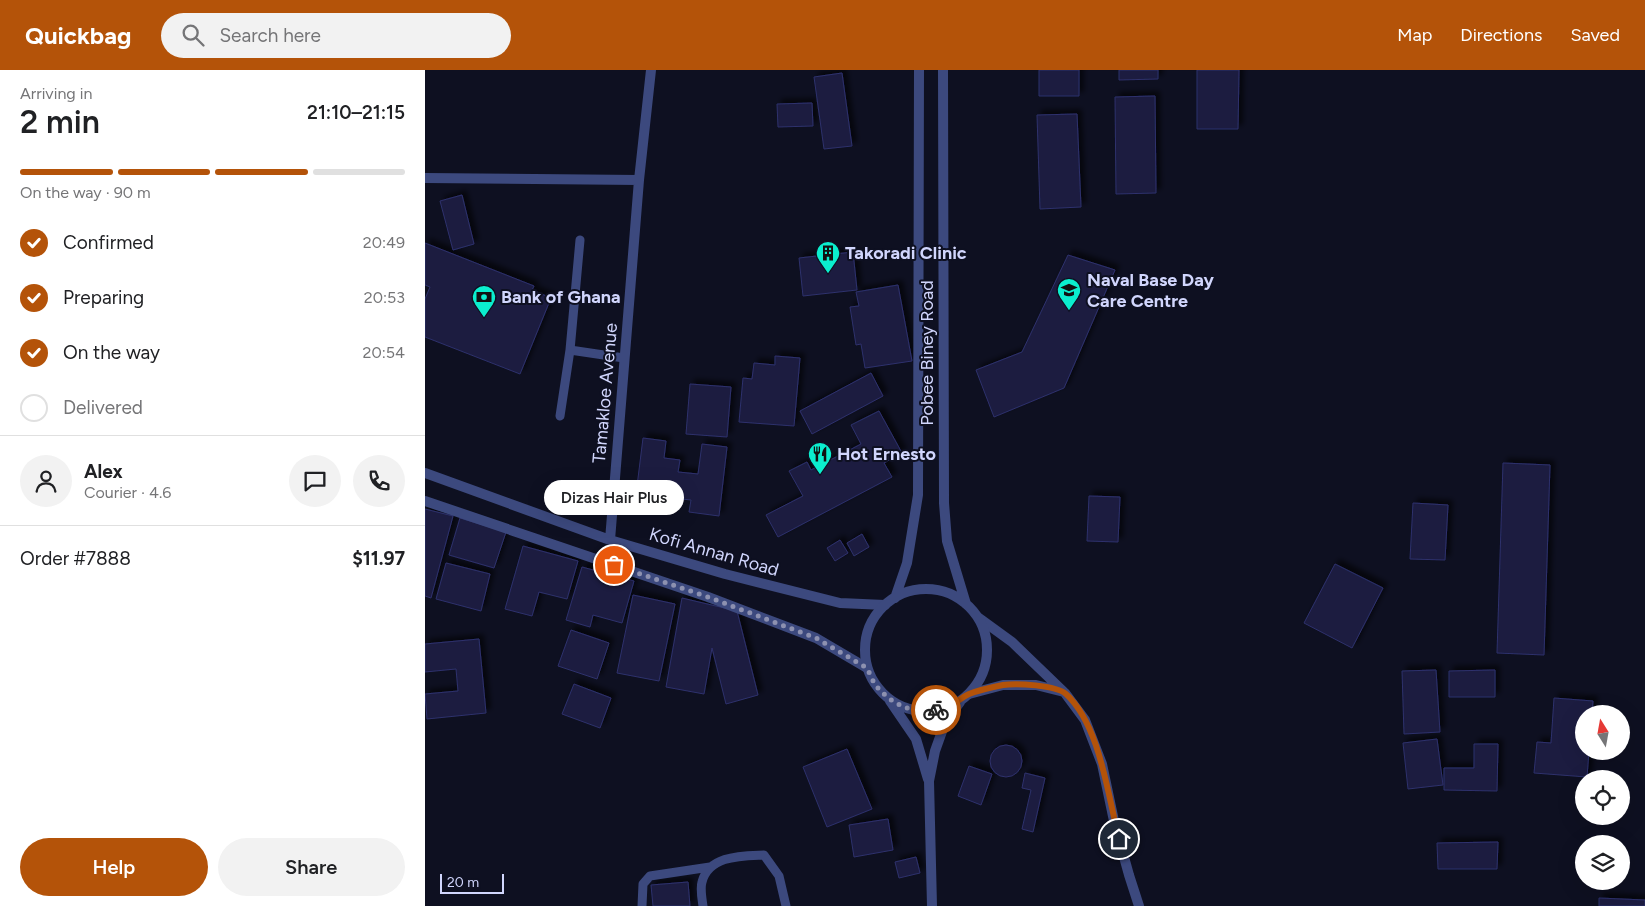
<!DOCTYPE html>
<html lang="en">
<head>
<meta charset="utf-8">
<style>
	body { margin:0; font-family:Figtree,sans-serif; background:#f2f2f2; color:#202124; height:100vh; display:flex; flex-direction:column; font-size:19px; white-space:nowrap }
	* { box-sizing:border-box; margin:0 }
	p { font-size:16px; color:#757577 }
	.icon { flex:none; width:28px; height:28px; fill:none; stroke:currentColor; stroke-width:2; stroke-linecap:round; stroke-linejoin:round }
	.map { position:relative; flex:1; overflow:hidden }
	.details { display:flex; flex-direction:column; background:#fff; width:425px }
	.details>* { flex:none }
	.needle { width:32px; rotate:349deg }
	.controls { position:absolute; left:1150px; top:635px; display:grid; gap:10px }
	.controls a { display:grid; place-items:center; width:55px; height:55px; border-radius:50%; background:#fff; box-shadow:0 5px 20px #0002; font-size:25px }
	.scale { position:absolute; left:15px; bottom:12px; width:64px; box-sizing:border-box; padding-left:5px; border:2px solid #d1d6fd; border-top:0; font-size:14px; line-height:18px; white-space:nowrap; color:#d1d6fd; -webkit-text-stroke:4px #0e1021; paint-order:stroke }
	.pin { position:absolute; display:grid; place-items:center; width:42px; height:42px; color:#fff; margin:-21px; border:2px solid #fff; border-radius:50%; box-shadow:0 1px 5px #0007 }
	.courier { position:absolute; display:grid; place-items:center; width:50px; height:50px; margin:-25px; border:4px solid #b45309; border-radius:50%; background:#fff; color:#222; box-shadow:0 1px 6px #0007 }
	.bubble { position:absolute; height:35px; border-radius:18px; background:#fff; box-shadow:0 5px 20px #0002; font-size:16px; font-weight:600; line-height:35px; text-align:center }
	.headline em { font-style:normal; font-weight:600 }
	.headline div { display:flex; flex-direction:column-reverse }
	.headline { display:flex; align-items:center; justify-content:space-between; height:85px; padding:0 20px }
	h1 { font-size:32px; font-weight:600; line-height:38px }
	.bar { display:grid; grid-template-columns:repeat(4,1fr); gap:8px 5px; align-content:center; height:60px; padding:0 20px }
	.bar i { height:6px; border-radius:4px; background:#e0e0e0 }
	.bar .selected { background:#b45309 }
	.bar p { grid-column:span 4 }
	.line { display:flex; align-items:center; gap:12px; padding:0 20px; border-top:1px solid #e0e0e0 }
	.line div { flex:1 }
	.round { display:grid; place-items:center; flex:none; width:52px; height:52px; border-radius:26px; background:#f2f2f2 }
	ol { padding:0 20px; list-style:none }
	li { display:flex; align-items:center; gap:15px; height:55px }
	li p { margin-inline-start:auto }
	li .icon { padding:5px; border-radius:50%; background:#b45309; color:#fff; stroke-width:4 }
	li:last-child { color:#757577 }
	li i { width:28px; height:28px; border:2px solid #e0e0e0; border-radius:50% }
	.action { display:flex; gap:10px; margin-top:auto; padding:10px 20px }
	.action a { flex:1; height:58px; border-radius:30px; background:#b45309; color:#fff; font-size:20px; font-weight:600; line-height:58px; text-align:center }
	.action a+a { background:#f2f2f2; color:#202124 }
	header { display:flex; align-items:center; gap:30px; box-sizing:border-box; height:70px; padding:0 25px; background:#b45309; color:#fff }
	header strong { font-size:24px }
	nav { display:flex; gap:28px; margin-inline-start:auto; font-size:18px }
	.search { width:350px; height:45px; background:#f2f2f2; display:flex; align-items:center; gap:12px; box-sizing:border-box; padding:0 18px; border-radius:28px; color:#757577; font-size:19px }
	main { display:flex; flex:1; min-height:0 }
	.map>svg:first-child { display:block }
	.building { fill:#1b1d41; stroke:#2e316c; filter:url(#shadow) }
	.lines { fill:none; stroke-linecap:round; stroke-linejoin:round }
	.service { stroke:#3c497e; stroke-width:9 }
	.minor { stroke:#3c497e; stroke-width:10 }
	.tertiary { stroke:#3c497e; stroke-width:10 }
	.done { stroke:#8d91b0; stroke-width:5; stroke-dasharray:0 9 }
	.route { stroke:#b45309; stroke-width:6 }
	.labels { text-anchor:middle; stroke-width:4; stroke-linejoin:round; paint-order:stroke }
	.poi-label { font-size:18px; font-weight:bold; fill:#d1d6fd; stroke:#0e1021; text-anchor:start }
	.street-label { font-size:18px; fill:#d1d6fd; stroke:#0e1021 }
</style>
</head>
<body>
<header>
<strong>Quickbag</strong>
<div class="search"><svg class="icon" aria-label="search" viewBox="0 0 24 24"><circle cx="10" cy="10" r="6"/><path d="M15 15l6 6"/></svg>Search here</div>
<nav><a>Map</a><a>Directions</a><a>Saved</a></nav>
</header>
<main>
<section class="details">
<div class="headline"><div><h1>2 min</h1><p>Arriving in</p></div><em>21:10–21:15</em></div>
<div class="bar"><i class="selected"></i><i class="selected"></i><i class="selected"></i><i></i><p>On the way · 90 m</p></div>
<ol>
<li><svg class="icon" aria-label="check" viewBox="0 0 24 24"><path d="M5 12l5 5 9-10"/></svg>Confirmed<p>20:49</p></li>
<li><svg class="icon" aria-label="check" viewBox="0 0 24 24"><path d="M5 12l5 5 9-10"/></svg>Preparing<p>20:53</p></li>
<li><svg class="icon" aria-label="check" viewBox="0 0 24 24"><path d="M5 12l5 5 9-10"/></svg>On the way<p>20:54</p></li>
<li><i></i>Delivered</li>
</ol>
<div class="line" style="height:90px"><a class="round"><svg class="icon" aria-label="person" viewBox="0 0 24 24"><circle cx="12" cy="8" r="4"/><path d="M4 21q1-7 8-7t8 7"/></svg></a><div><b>Alex</b><p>Courier · 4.6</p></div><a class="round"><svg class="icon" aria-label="chat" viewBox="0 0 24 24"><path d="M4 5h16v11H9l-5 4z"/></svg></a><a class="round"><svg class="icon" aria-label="phone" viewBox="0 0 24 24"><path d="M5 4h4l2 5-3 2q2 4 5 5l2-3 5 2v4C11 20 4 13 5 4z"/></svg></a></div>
<div class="line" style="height:65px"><div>Order #7888</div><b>$11.97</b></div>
<div class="action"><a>Help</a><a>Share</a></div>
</section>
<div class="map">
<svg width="1220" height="836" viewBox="0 0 1220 836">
	<defs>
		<filter id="shadow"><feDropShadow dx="4.5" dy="-4.5" stdDeviation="2.5" flood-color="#0009"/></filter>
	</defs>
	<rect width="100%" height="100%" fill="#0e1021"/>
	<path class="building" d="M614,0h40v26h-40z
		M694,0h39v9l-39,1z
		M772,0h42l-1,59h-41z
		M417,3l10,73 -28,3 -10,-72z
		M730,26l1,97 -40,1 -1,-97z
		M387,33l1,23 -35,1 -1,-23z
		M652,44l4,93 -41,2 -3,-94z
		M37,125l12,49 -21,6 -13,-49z
		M0,173l109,43 -2,4 19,8 -31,76 -95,-37v-38l5,-12 -5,-2z
		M428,182l4,38 -54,6 -4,-38z
		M643,185l47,15 -51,118 -70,29 -18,-47 46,-18z
		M473,215l14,76 -47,7 -4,-24 -5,1 -6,-38 9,-1 -3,-14z
		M350,286l25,2 -6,68 -55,-4 4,-44 9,1 2,-16 21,2z
		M446,303l12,23 -71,38 -12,-23z
		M265,314l41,3 -4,50 -41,-3z
		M454,341l23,42 -18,10 8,14 -114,60 -12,-22 37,-19 -14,-25 18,-9 4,8 50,-26 -10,-19z
		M218,368l23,3 -2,17 16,2 -2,12 20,2 4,-30 25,3 -8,69 -30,-4 2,-12 -55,-6z
		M1078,393l47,2 -6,190 -47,-2z
		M664,426l31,1 -2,45 -31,-1z
		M988,433l35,2 -3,55 -35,-1z
		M0,439l28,7 -22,82 -6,-2z
		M35,448l46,14 -12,36 -45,-13z
		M437,464l7,13 -15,9 -7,-13z
		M415,470l8,13 -13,8 -8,-13z
		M98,476l55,15 -11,38 -28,-7 -7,24 -27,-7z
		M21,493l44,11 -9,37 -45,-12z
		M910,494l48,24 -31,60 -48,-25z
		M157,497l52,14 -12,42 -29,-8 -3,12 -24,-7z
		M208,525l42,9 -16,77 -42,-8z
		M257,528l55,13 21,84 -32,9 -14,-56 -8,46 -38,-7z
		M146,560l38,13 -12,36 -39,-13z
		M54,569l7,74 -59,6 -2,-25 33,-3 -2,-22 -31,3v-28z
		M1011,600l4,62 -36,2 -2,-63z
		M1070,600v27h-46v-26z
		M149,614l37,14 -11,30 -38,-14z
		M1129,628l39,3 -1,13h-8v37h5l-2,26 -53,-4 3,-31 14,1z
		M1012,669l6,46 -35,4 -5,-46z
		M1049,674h24l-1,47 -53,-1v-22h30z
		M565 691a16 16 0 1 1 32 0a16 16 0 1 1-32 0Z
		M422,679l25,60 -45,18 -24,-60z
		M544,696l23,8 -11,31 -23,-9z
		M600,703l20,5 -12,54 -11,-3 9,-39 -9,-2z
		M463,749l5,31 -39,7 -5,-32z
		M1073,772l-1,27h-59l-1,-26z
		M491,787l4,16 -21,5 -4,-16z
		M263,812l2,24h-37l-2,-21z
		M1174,828l46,2v6h-46z"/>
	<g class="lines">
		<path class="service" d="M155,170l-10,110 54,8
			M135,346l10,-66
			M217,836l1,-22 7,-8 60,-9
			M278,836c-1,-7 -3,-17 -1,-24 7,-27 40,-26 62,-27l15,21 7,30"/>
		<path class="minor" d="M0,108l214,2
			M0,403l185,67 115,34 115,29 45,2
			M0,431l283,96 108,41 51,30
			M185,470l29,-360 12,-110
			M554,548l33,24 53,51 20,27 17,44 12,57 15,54 10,31
			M544,624l34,-9h33l28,7"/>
		<path class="tertiary" d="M518,0l1,433 3,38 19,63
			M440 580a61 61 0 1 1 122 0a61 61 0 1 1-122 0Z
			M470,528l12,-35 11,-68 1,-425
			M465,631l26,38 12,40
			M507,836l-3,-125 6,-30 10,-28 15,-21"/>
	</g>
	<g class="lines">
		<path class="done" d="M189,495l94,32 108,41 51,30 8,17 13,13 15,9 18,4 15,-1"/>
		<path class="route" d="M511,640c17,-2 20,-10 33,-16 10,-4 24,-7 34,-9 13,-2 53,0 63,9 34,31 42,102 53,145"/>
	</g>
	<defs>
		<g id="building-pin" transform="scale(1.25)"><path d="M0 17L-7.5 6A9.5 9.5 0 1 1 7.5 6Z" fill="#0beece" stroke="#0e1021"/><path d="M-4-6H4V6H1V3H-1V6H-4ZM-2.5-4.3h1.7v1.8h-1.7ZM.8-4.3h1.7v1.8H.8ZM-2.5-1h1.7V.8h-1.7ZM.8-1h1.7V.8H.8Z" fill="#111"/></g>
		<g id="school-pin" transform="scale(1.25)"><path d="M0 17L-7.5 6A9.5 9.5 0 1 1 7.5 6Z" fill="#0beece" stroke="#0e1021"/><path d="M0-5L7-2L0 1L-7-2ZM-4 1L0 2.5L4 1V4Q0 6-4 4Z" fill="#111"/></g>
		<g id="bank-pin" transform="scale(1.25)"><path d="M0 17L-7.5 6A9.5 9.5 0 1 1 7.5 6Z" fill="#0beece" stroke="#0e1021"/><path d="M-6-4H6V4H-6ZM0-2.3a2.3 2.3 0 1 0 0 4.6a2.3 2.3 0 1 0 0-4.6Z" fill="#111"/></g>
		<g id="restaurant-pin" transform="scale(1.25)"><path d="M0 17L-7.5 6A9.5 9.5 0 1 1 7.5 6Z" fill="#0beece" stroke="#0e1021"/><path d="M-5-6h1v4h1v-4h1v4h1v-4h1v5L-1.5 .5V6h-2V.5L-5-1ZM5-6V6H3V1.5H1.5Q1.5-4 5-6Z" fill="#111"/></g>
	</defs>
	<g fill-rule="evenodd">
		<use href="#building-pin" x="403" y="183"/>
		<use href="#school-pin" x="644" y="220"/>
		<use href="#bank-pin" x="59" y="227"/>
		<use href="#restaurant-pin" x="395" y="384"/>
	</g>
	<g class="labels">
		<g class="poi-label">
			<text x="420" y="189">Takoradi Clinic</text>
			<text x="662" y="216">Naval Base Day<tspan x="662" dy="21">Care Centre</tspan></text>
			<text x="76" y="233">Bank of Ghana</text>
			<text x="412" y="390">Hot Ernesto</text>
		</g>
		<g class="street-label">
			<text transform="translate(502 283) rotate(-90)" y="6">Pobee Biney Road</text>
			<text transform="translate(180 323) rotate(-85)" y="6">Tamakloe Avenue</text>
			<text transform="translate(289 482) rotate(16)" y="6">Kofi Annan Road</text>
		</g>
	</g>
</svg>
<div class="controls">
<a><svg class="needle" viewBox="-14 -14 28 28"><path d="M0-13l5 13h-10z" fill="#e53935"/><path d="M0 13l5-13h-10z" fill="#757577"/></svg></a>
<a><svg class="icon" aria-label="locate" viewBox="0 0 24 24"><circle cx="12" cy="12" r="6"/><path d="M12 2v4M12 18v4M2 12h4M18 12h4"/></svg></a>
<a><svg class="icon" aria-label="layers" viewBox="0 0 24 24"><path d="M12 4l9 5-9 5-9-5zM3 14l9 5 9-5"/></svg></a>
</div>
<div class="scale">20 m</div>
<div class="pin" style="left:189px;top:495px;background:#ea580c"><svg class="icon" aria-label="bag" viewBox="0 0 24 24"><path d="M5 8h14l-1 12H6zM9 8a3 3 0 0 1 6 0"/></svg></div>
<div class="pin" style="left:694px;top:769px;background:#1f2937"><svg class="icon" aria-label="home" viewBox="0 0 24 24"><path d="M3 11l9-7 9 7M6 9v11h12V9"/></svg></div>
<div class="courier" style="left:511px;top:640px"><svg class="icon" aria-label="bike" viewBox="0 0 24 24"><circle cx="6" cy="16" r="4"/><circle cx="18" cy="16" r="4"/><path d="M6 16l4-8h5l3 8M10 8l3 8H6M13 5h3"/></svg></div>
<div class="bubble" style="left:119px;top:410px;width:140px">Dizas Hair Plus</div>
</div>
</main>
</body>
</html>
